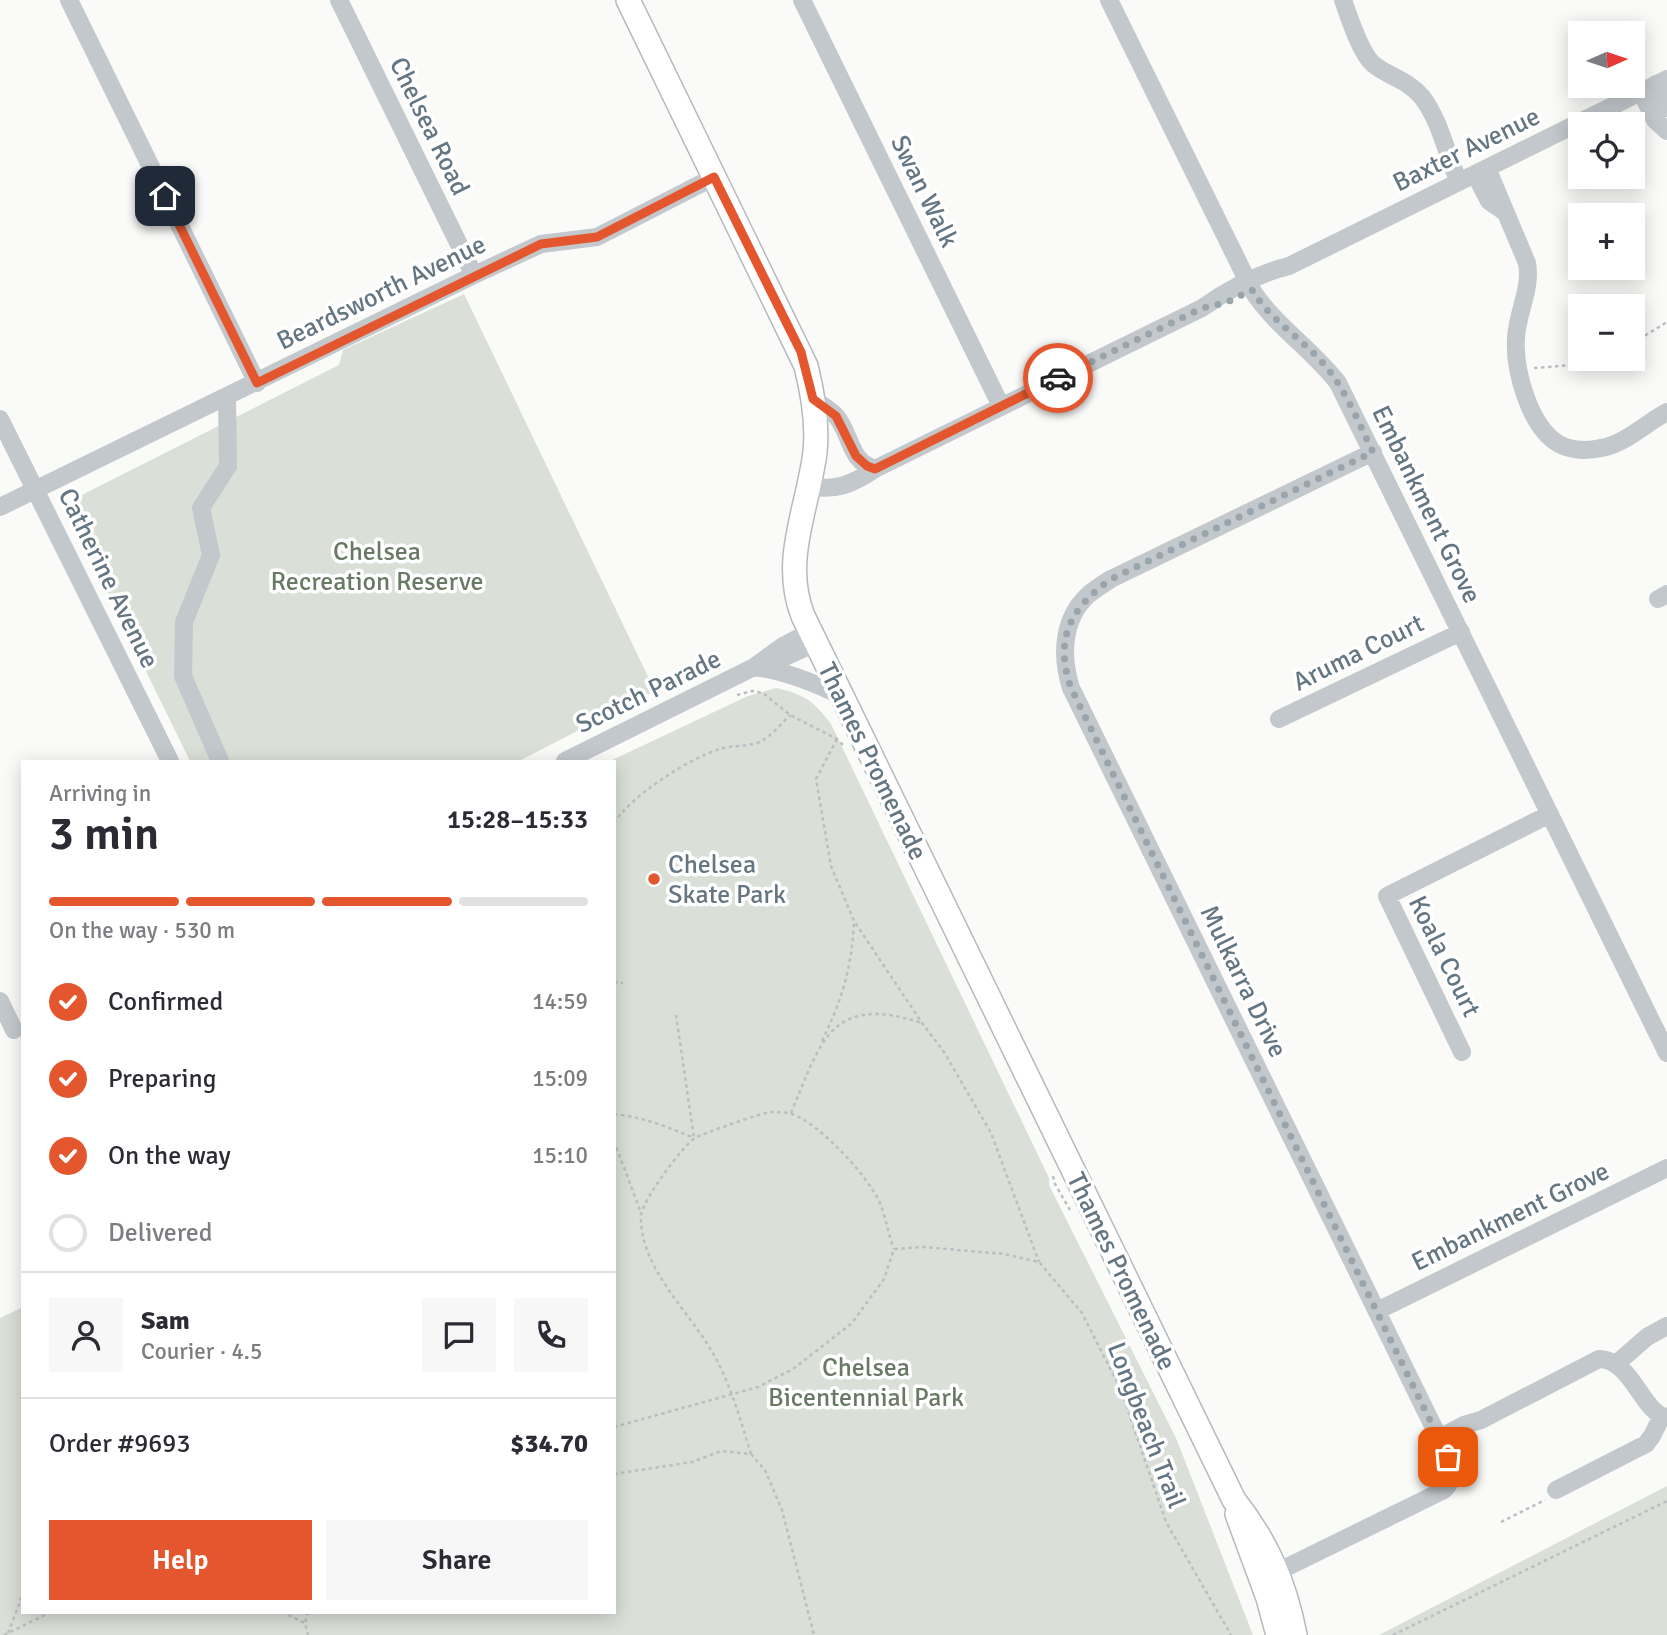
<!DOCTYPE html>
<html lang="en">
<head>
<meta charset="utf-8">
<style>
	body { margin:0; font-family:Signika,sans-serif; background:#f7f7f7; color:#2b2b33; height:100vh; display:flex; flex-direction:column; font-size:26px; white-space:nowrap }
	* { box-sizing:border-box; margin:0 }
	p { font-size:23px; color:#7c7c81 }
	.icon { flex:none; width:38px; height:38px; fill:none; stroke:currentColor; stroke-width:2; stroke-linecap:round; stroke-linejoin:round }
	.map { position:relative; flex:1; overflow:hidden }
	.details { position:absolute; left:21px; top:760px; width:595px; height:854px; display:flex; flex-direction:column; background:#fff; border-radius:0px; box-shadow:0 4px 18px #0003 }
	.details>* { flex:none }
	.needle { width:46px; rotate:87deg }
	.buttons { position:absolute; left:1568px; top:21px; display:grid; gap:14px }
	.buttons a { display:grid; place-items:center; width:77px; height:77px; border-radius:0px; background:#fff; box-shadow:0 4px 18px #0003; font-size:35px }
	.pin { position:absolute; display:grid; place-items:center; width:60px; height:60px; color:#fff; margin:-30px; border-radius:14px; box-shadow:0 4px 10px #0006 }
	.courier { position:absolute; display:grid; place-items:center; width:70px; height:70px; margin:-35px; border:5px solid #e4572e; border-radius:50%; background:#fff; color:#222; box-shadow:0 2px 9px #0007 }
	.headline em { font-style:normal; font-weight:600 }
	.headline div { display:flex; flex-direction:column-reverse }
	.headline { display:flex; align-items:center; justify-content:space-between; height:119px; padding:0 28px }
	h1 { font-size:46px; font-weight:600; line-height:52px }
	.bar { display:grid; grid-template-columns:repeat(4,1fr); gap:10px 7px; align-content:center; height:84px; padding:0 28px }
	.bar i { height:9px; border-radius:5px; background:#e1e1e2 }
	.bar .current { background:#e4572e }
	.bar p { grid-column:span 4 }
	.line { display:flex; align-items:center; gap:18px; padding:0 28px; border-top:2px solid #e1e1e2 }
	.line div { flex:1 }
	.round { display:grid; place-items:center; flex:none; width:74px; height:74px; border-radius:0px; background:#f7f7f7 }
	ol { padding:0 28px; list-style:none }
	li { display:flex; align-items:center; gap:21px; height:77px }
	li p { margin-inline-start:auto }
	li .icon { padding:7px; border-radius:50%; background:#e4572e; color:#fff; stroke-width:4 }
	li:last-child { color:#7c7c81 }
	li i { width:38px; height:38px; border:4px solid #e1e1e2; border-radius:50% }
	.action { display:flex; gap:14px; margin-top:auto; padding:14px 28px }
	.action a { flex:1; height:80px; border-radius:0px; background:#e4572e; color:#fff; font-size:28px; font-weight:600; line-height:80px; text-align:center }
	.action a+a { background:#f7f7f7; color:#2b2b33 }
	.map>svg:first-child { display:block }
	.green { fill:#dadfd7 }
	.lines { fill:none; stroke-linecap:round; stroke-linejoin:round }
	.major-casing { stroke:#b5babe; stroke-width:26 }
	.path { stroke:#bbbfc2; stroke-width:2.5; stroke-dasharray:3.5 3.5; stroke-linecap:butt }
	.minor { stroke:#c3c8cc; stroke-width:18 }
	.major { stroke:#fff; stroke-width:23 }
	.done { stroke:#99a4ac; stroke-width:7; stroke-dasharray:0 12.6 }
	.route { stroke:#e4572e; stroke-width:9 }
	.poi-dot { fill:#e4572e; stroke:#fff; stroke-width:2.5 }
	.labels { text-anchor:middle; stroke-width:7; stroke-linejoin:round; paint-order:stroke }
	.street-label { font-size:26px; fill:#657683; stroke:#fff }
	.park-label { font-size:26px; fill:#687a64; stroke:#fff }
	.poi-label { font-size:26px; fill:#657683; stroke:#fff; text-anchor:start }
</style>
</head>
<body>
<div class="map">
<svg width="1667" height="1635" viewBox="0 0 1667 1635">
	<rect width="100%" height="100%" fill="#fafaf8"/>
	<path class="green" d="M464,294l191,397 -136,70h-329l-126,-257 275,-139 4,-15z
		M776,688c29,7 36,11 55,36l218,454v7l127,253 77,197h-1253v-317l23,-11v305h591v-851h-4l138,-65z
		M1667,1486v149h-288z"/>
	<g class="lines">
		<g class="major-casing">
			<path id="major" d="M628,0l178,366c7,28 12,57 9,86 -7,57 -34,108 -12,164l431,884c33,42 51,83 61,135
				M1237,1514l31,84 10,37"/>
		</g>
		<path class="path" d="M1633,343l34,-21
			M1534,368l39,-3 27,-6
			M737,695l15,-4 11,2 27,22 47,24 6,6
			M837,739l-21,40 15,87 23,55 68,102 22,29 47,81 48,129
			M614,823c17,-27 75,-65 106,-74 11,-4 25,-2 37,-6 13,-5 24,-19 33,-28
			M614,982l9,1
			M676,1015l18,123
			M822,1041c20,-41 30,-74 32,-120
			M791,1113c30,-71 39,-120 131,-90
			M614,1114c29,3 54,13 80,24
			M614,1141l27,72
			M1053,1176l2,8 15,26
			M614,1427l144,-40 35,-18 59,-46 32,-44 10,-30 30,-2 80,7 35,8 43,51 39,77 45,132 65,113
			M751,1454c-11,-35 -21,-73 -40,-104 -24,-41 -72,-84 -70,-135 1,-14 42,-70 54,-77 9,-5 66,-25 76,-26 5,0 16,0 21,2 28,10 76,62 88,89 6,15 8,31 14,46
			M614,1474l78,-12 29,-11 30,3 14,16 17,40 32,125
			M1501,1522l44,-22
			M282,1612l23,11
			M308,1612l-3,11 3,12
			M8,1633l15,-39
			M4,1635l47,-23
			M1393,1635l274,-134"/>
		<path class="minor" d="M69,0l188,383
			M339,0l135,275
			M802,0l199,406
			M1109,0l143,290c23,36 60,59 86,93l329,670
			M1343,0c6,17 17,52 30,64 16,13 35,16 49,33 19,25 24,57 37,85
			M1656,84l11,24
			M1641,92l14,28 12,11
			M1487,168l40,95c5,25 -10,50 -11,75 -2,31 13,89 43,106 12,7 29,7 42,4 24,-4 45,-25 66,-36
			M1475,174l14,27 16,11
			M813,399c7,5 17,10 23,17 15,17 13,46 39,53
			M0,419l170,342
			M809,487c29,3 42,-2 66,-18l327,-161c27,-19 55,-34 87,-42l378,-187
			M0,507l474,-232 67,-31 56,-7 117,-60
			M1658,599l9,-5
			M774,662l41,-19
			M754,667c31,4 59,15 87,29
			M1279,719l182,-87
			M220,761l-37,-85 1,-54 27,-67 -10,-47 27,-42 -1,-69
			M565,761l189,-94 29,-21 27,-14
			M0,1001l14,29
			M1462,1052l-75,-156 163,-82
			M1377,1311l290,-143
			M1616,1364l31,-27 20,-11
			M1439,1438l25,-13 17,-5 118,-61c33,0 44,56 68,58
			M1556,1490l90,-46 6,-8 10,-20
			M1267,1577l177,-87c17,-16 3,-35 -5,-52 -123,-250 -244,-501 -368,-750 -10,-31 -9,-69 17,-93 7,-6 15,-11 23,-16l262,-127"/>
		<use href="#major" class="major"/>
	</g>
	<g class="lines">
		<path class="done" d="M1058,378l144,-70 23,-5 27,-13c20,32 47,46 71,73 22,25 35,59 50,89l-262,127c-41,30 -57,59 -40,109l377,769"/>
		<path class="route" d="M165,196l92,187 284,-139 56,-7 117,-60 87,175 12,47 23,17 20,40 11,10 8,3 183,-91"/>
	</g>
	<circle class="poi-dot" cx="654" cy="879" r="7"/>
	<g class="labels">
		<g class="street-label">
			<text transform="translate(430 126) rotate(64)" y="9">Chelsea Road</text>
			<text transform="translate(1466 149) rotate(-26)" y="9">Baxter Avenue</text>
			<text transform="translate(925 191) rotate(64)" y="9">Swan Walk</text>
			<text transform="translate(381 292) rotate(-26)" y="9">Beardsworth Avenue</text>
			<text transform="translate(1427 504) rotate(64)" y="9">Embankment Grove</text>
			<text transform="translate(109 578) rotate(64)" y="9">Catherine Avenue</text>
			<text transform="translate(1358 652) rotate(-26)" y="9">Aruma Court</text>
			<text transform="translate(648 691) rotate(-26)" y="9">Scotch Parade</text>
			<text transform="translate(873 761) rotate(64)" y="9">Thames Promenade</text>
			<text transform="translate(1445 956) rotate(64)" y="9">Koala Court</text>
			<text transform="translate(1244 981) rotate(64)" y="9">Mulkarra Drive</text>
			<text transform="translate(1510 1216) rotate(-26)" y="9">Embankment Grove</text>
			<text transform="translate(1122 1271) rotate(64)" y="9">Thames Promenade</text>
			<text transform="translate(1147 1425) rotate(69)" y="9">Longbeach Trail</text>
		</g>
		<g class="park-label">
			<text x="377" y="560">Chelsea<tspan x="377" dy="30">Recreation Reserve</tspan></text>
			<text x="866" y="1376">Chelsea<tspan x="866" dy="30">Bicentennial Park</tspan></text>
		</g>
		<g class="poi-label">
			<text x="668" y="873">Chelsea<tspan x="668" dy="30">Skate Park</tspan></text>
		</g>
	</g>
</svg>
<div class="buttons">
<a><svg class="needle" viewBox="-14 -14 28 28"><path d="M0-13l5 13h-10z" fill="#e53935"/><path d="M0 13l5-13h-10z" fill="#7c7c81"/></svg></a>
<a><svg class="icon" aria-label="locate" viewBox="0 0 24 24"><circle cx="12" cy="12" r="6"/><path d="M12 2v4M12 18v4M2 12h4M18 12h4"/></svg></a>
<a>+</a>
<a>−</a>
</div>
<div class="pin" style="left:1448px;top:1457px;background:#ea580c"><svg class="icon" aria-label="bag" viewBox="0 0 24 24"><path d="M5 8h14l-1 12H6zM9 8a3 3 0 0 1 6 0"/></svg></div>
<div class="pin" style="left:165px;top:196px;background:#1f2937"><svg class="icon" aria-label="home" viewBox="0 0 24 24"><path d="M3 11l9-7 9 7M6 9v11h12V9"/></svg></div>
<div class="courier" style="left:1058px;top:378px"><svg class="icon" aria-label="car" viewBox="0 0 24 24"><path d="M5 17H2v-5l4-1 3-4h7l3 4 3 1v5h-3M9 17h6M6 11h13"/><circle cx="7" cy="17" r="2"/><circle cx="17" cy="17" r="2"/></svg></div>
<section class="details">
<div class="headline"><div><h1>3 min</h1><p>Arriving in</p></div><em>15:28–15:33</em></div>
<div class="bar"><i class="current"></i><i class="current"></i><i class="current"></i><i></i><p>On the way · 530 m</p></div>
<ol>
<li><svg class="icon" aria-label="check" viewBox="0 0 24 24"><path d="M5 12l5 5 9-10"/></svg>Confirmed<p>14:59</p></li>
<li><svg class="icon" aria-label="check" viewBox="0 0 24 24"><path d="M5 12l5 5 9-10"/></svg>Preparing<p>15:09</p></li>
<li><svg class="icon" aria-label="check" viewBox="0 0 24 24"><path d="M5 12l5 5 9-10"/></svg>On the way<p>15:10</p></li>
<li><i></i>Delivered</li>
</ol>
<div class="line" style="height:126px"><a class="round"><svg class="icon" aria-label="person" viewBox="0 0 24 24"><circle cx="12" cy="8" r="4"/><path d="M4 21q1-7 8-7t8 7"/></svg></a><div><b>Sam</b><p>Courier · 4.5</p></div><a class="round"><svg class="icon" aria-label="chat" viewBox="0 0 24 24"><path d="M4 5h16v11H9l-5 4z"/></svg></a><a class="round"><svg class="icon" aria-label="phone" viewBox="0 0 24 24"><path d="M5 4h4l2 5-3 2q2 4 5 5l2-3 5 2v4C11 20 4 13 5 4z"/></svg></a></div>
<div class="line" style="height:91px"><div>Order #9693</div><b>$34.70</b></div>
<div class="action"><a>Help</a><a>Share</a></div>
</section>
</div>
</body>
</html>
